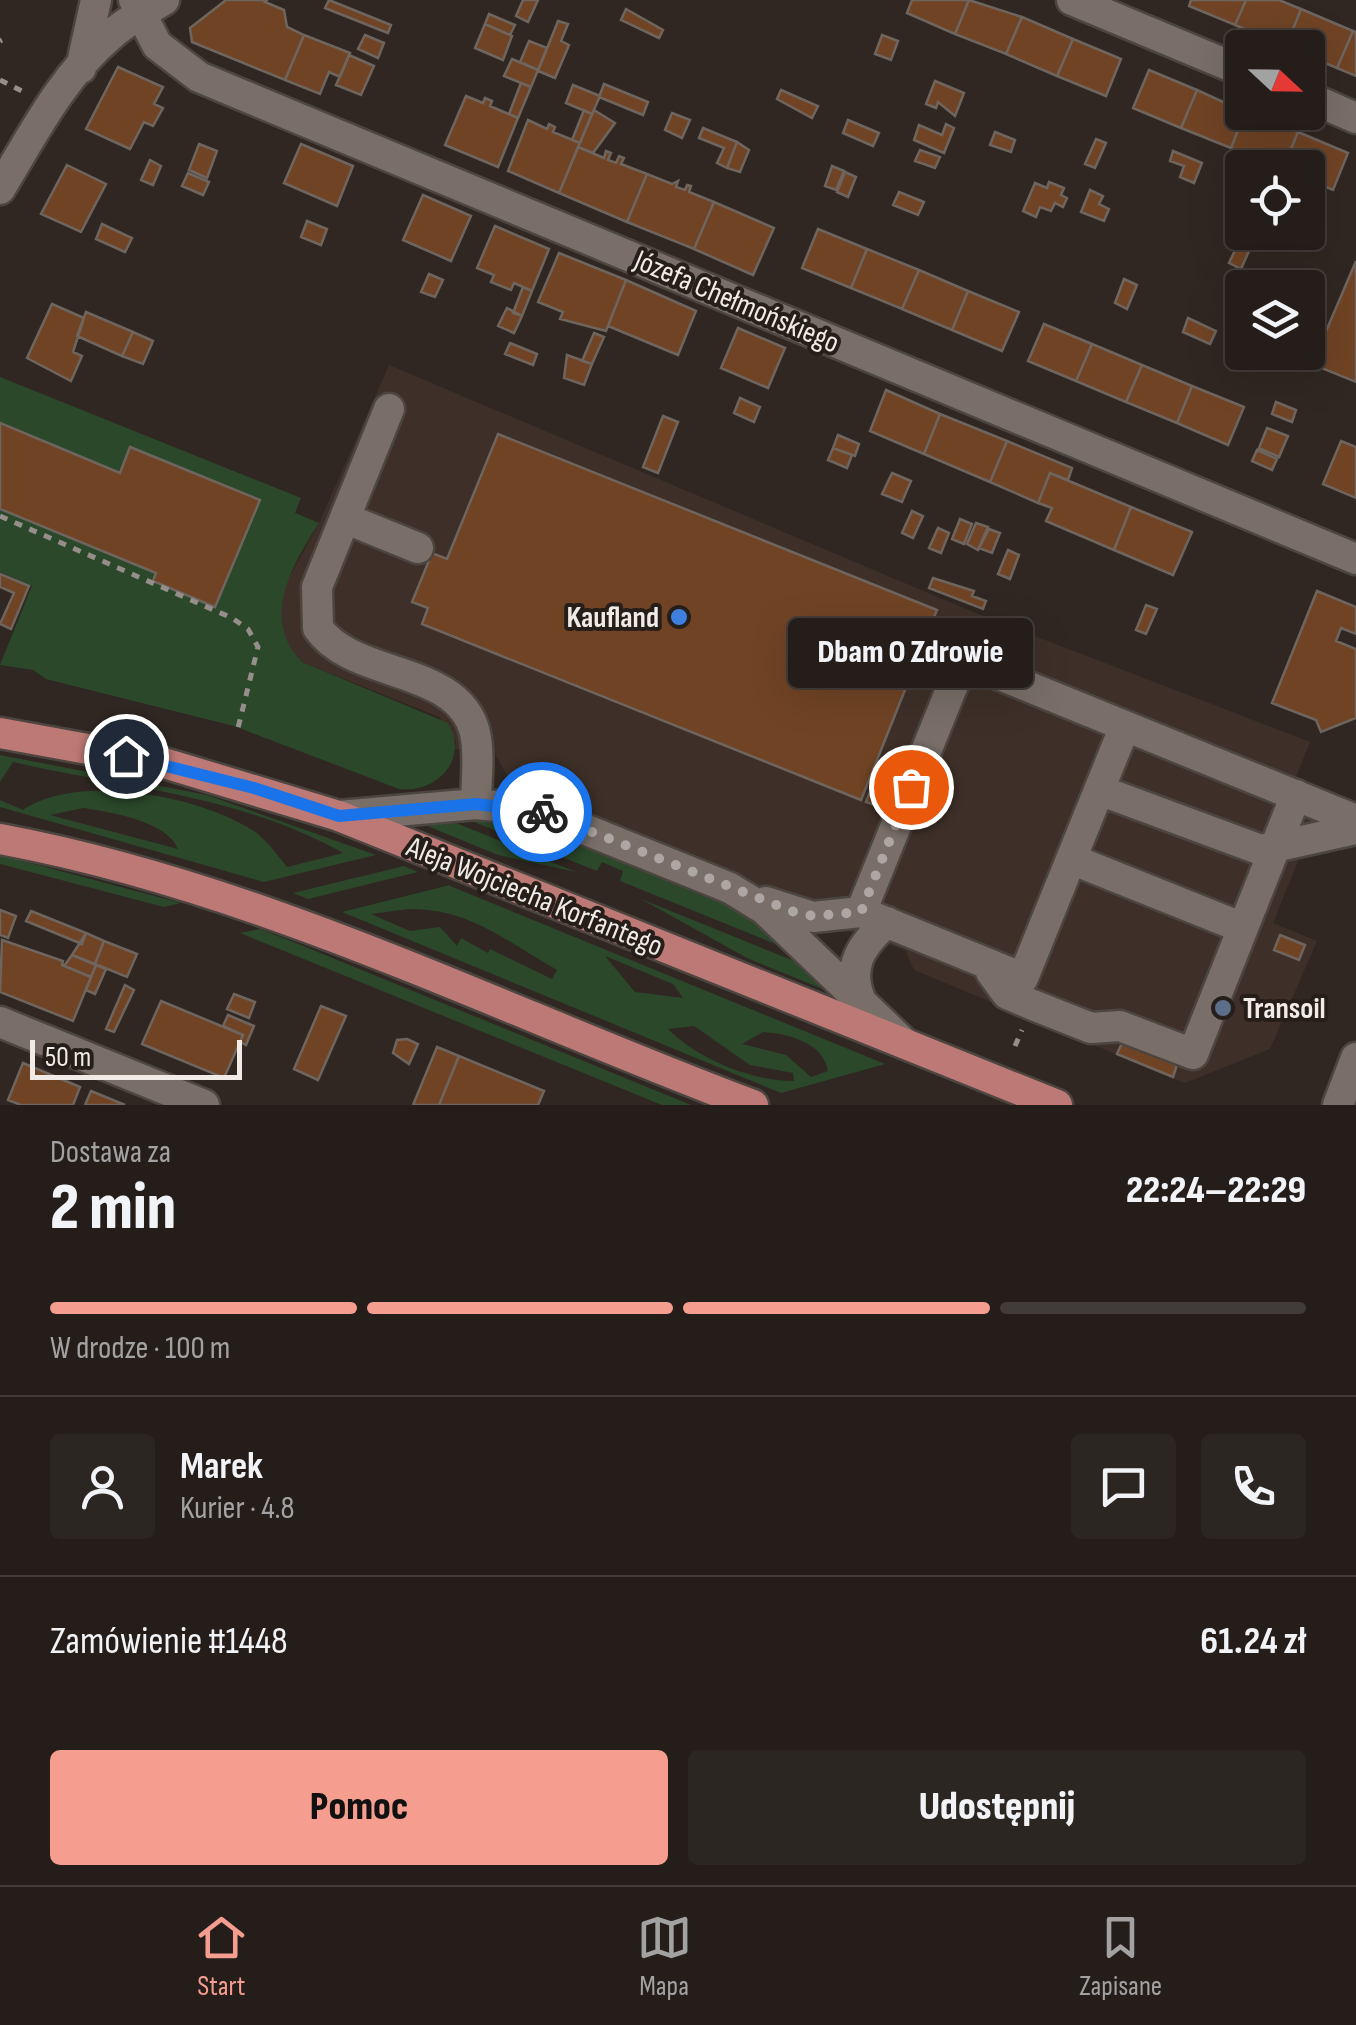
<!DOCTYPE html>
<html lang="pl">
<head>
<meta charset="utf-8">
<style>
	body { margin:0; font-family:"Sofia Sans Condensed",sans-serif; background:#2c2623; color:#f1f3f6; height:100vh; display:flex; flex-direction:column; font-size:38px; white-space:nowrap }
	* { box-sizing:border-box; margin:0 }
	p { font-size:32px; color:#a3a2a2 }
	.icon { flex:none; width:55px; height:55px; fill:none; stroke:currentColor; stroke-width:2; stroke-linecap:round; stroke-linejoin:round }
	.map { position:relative; height:1105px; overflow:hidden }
	.panel { display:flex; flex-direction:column; background:#241d1a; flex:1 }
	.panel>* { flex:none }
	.needle { width:65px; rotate:112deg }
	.controls { position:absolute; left:1225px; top:30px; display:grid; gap:20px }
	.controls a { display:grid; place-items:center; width:100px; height:100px; border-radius:10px; background:#241d1a; box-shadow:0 10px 40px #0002,0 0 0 2px #413b39; font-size:50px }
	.scale { position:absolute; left:30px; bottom:25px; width:212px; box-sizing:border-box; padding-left:10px; border:5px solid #f1ebe7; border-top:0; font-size:28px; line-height:35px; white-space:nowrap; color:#f1ebe7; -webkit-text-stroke:8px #261e19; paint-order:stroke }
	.pin { position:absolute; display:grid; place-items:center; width:85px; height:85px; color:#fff; margin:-42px; border:5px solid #fff; border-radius:50%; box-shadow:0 2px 10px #0007 }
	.courier { position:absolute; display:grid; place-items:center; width:100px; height:100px; margin:-50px; border:8px solid #1a73e8; border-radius:50%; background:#fff; color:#222; box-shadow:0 2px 12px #0007 }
	.bubble { position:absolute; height:70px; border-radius:10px; background:#241d1a; box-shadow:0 10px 40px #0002,0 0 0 2px #413b39; font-size:32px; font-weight:800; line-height:70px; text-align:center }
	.headline em { font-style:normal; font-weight:800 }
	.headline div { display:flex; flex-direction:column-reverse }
	.headline { display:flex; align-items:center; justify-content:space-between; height:170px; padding:0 50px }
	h1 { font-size:65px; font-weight:800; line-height:75px }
	.bar { display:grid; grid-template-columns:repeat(4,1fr); gap:15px 10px; align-content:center; height:120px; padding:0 50px }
	.bar i { height:12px; border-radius:8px; background:#413b39 }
	.bar .current { background:#f59d8f }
	.bar p { grid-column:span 4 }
	.line { display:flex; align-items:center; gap:25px; padding:0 50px; border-top:2px solid #413b39 }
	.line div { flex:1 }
	.round { display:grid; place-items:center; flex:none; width:105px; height:105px; border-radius:10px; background:#2c2623 }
	.action { display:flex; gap:20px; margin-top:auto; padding:20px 50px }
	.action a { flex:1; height:115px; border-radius:10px; background:#f59d8f; color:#111; font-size:40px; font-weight:800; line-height:115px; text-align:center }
	.action a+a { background:#2c2623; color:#f1f3f6 }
	.tab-bar { display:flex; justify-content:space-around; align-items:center; height:140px; border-top:2px solid #413b39; background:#241d1a; font-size:28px; color:#a3a2a2 }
	.tab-bar a { display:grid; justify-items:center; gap:5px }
	.tab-bar .current { color:#f59d8f }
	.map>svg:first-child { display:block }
	.built { fill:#3e3028 }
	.green { fill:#2b482a; fill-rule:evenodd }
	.building { fill:#704324; stroke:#6f655f; stroke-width:2.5 }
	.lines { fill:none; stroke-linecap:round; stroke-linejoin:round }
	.minor-casing { stroke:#4c4540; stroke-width:35 }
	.major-casing { stroke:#4c4540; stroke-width:35 }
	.path { stroke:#968e8a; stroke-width:5; stroke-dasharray:8 8; stroke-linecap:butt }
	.minor { stroke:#796e68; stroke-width:30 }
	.major { stroke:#bd7975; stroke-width:30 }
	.done { stroke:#ada6a2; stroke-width:10; stroke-dasharray:0 18 }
	.route { stroke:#1a73e8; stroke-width:12 }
	.shop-dot { fill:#3f7fe0; stroke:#261e19; stroke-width:4 }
	.service-dot { fill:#5c6f8a; stroke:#261e19; stroke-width:4 }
	.labels { text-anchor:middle; stroke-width:8; stroke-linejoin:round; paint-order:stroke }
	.street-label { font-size:30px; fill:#f1ebe7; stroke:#261e19 }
	.poi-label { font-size:30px; font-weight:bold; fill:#f1ebe7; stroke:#261e19; text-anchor:end }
</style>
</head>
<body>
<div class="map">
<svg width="1356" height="1105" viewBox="0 0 1356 1105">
	<rect width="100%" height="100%" fill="#302722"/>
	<path class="built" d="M389,365l589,249 332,128 -15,37 31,13 -53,131 44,18 -47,108 -85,34 -271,-113 -9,-20 -55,-18 -18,-25h-23l-281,-112 -16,-11 -20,-35h-37l1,-7 -17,-25 -137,-55 -14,-14 -5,-14 -2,-28 5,-23 33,-60z"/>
	<path class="green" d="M0,377l301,121 -6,15 24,10c-27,42 -59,96 -17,139l146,61c22,36 -12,71 -49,66l-165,-63 -188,-47 -13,-9 -33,-5 32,-79 -32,-14z
		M0,755l207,40 169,60 -112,27 -264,-75v-7l23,10c53,-37 172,-15 226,18 16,9 26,24 38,39l56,-14c-104,-58 -217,-65 -330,-91l-13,20zM83,808c27,4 84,13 95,41l-128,-34z
		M512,815l217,82 64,54 -173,-70 3,-10 -21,-9 -5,9 -128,-51z
		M444,818l132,54 -78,-17 -73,-30z
		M0,855l181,48 -17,4 -164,-43z
		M404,866l14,6 -110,27 -15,-6z
		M450,885v1l435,178 -104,29 -439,-181zM408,909c62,-1 99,33 149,61l-5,9 -62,-30 -2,4 -27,-15 -4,8 -17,-19 -30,4 -39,-17zM605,956l68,28 10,14 -48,-6zM694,1026l56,39 43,8 1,8c-42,0 -95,-21 -126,-52zM763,1032c25,2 60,10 65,39l-17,6 -25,-22 -44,-11z
		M641,899l173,70 21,25 -88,-36z
		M260,929l36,14 395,162h-29l-422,-172z"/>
	<path class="building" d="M226,0h41l-2,2 19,8 3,17 17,8 -19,45 -93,-38 -2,-14z
		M329,0l62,25 -3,8 -63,-25z
		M523,0h15l-10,22 -12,-6z
		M912,0h57l-14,34 -48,-21z
		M969,0l53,17 -16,37 -51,-20z
		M1191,0h55l-11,25 -46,-19z
		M1246,0h33l22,9 -15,38 -51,-22z
		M626,9l37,21 -4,8 -38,-18z
		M1301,9l52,22 -16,37 -29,-12v-8l-22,-1z
		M489,14l26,11 -5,10 -25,-11z
		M1022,17l51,22 -16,37 -51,-22z
		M558,21l10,3 -7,17 8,4 -14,33 -17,-7z
		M485,24l27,12 -9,24 -28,-12z
		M1353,31l3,1v44l-19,-8z
		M304,35l46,18 -10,24 -11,-5 -9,22 -35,-14z
		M365,35l19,8 -6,15 -20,-9z
		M882,35l16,6 -7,19 -16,-6z
		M1073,39l48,20 -15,37 -49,-20z
		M529,41l18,7 -9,22 -18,-8z
		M349,55l25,11 -13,29 -25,-10z
		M512,59l26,11 -7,17 -27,-11z
		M118,67l45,20 -9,17 9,4 -10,18 -9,-4 -14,27 -44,-20z
		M1149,70l48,20 -16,38 -48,-20z
		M935,81l29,12 -9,23 -17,-14 -2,6 -10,-4z
		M521,83l10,4 -13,31 -9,-4z
		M604,84l44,18 -5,13 -44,-18z
		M573,85l27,11 -8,18 -26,-11z
		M781,90l37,16 -6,12 -35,-19z
		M1197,90l48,22 -14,36 -50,-20z
		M466,96l17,7 2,-5 7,3 -2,5 28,12 -20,49 -53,-22z
		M584,110l8,4 -12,29 -8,-3z
		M594,110l21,13 -22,30 -15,-6z
		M1245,112l53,20 -15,36 -52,-20z
		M672,113l18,7 -8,18 -17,-8z
		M528,120l19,9 2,-5 6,3 -2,5 27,11 -21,50 -51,-22z
		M848,120l31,13 -6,13 -30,-13z
		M946,124l8,4 -10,25 -30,-13 5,-15 23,10z
		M703,128l34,14 -10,26 -10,-5 7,-15 -25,-10z
		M995,132l20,8 -4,12 -21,-7z
		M1298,132l50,21 -15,37 -25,-10v-12h-25z
		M1096,139l10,4 -11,25 -10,-4z
		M737,142l12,8 -9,22 -13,-4z
		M199,144l18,7 -10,27 -18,-8z
		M301,144l52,22 -16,40 -53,-23z
		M578,147l26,11 2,-7 5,2 -3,7 8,3 3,-7 5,2 -3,6 26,10 -20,48 -68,-29z
		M920,150l20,7 -5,11 -20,-7z
		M1173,151l29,12 -8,20 -14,-6 4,-11 -14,-5z
		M150,160l11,6 -8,19 -12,-5z
		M67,165l39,19 -25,48 -40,-18z
		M832,166l12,5 -8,19 -11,-4z
		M845,172l11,5 -8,20 -11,-5z
		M188,173l21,9 -6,13 -21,-9z
		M647,174l25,10 6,-3 -2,6 9,3 2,-5 4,1 -2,6 25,10 -20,47 -67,-27z
		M1049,182l15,6 -3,7 6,3 -4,9 -8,-4 -4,8 -11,-4 -4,10 -13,-6 12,-28 12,5z
		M1090,190l13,6 -4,8 10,5 -5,12 -23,-9z
		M899,192l25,10 -6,13 -25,-10z
		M423,195l48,21 -20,45 -48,-21z
		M714,202l60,26 -21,47 -59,-26z
		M307,221l20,8 -6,16 -20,-8z
		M102,224l30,14 -7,14 -29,-13z
		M495,226l54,23 -17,42 -18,-8 -3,7 -20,-8 3,-7 -17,-7z
		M818,229l49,20 -16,39 -49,-20z
		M1237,246l12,5 -8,18 -12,-6z
		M867,249l52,21 -17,39 -51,-21z
		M559,253l67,27 -20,51 -46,-12 3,-7 -25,-10z
		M1356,261v121l-44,-18z
		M919,270l49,21 -16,39 -50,-21z
		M429,274l14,6 -8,17 -14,-5z
		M1124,279l13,6 -10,24 -12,-6z
		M626,280l70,31 -18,44 -70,-29z
		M523,287l9,4 -10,25 -9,-3z
		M968,291l51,21 -17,39 -50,-21z
		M52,304l32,14 -11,34 9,4 -11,25 -44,-23z
		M507,308l15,8 -8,17 -16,-7z
		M86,312l47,20 -11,24 -45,-20z
		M1188,318l28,13 -6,13 -27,-12z
		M1044,324l48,20 -16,37 -48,-20z
		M738,328l47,20 -17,40 -47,-20z
		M133,332l20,9 -10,23 -21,-8z
		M594,333l10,4 -12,27 -10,-3z
		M510,343l27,11 -4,11 -28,-11z
		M1092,344l50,21 -16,37 -50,-21z
		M567,355l25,9 -8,21 -20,-7z
		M1142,365l50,21 -15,37 -51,-21z
		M1192,386l52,21 -16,38 -51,-22z
		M886,390l54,24 -16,40 -54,-23z
		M740,398l20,9 -6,15 -20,-9z
		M1276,402l20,8 -4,12 -20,-8z
		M940,414l67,27 -17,41 -66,-28z
		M663,416l15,6 -20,51 -15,-6z
		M0,423l120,50 10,-26 130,53 -45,107 -62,-26 3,-8 -156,-64z
		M1267,428l21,8 -9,21 -20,-9z
		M498,434l439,176 -76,190 -439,-176 6,-16 -16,-6 20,-49 15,6z
		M838,435l21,9 -4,12 -22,-8z
		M1007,441l65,27 -4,12 -18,-7 -12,30 -48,-21z
		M1341,441l15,6v51l-33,-14z
		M833,448l19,7 -5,13 -19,-8z
		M1257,450l20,9 -5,11 -20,-9z
		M892,473l19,8 -9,21 -20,-8z
		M1050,473l81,34 -17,43 -68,-29 6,-13 -14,-5z
		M1131,507l61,25 -19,43 -59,-25z
		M912,511l11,5 -10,22 -11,-5z
		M960,519l12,5 -8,20 -12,-5z
		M976,523l12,4 -10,23 -11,-6z
		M938,528l11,5 -8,20 -12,-5z
		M989,529l11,4 -8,20 -13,-5z
		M1008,550l11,5 -9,24 -12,-5z
		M0,574l29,12 -18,43 -11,-5 14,-31 -14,-6z
		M933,578l41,13 -2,5 14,5 -3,8 -54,-21z
		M1317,591l39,16v27l-15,-6 -5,13 20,8v69l-35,14 -5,-12 -44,-17z
		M1146,605l11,4 -11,25 -10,-4z
		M875,780l11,4 -8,22 -12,-4z
		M0,910l16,6 -8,22 -8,-3z
		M31,911l55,22 -4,11 -56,-23z
		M86,933l18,8 -9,23 -23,-9z
		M1280,935l25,10 -6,15 -25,-10z
		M2,940l61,21 -1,4 29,12 -18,44 -73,-29z
		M104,941l33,13 -10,23 -32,-13z
		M72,955l24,10 -5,12 -27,-11z
		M96,965l10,4 -11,25 -9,-4z
		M125,985l9,5 -20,42 -8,-3z
		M234,994l21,8 -6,16 -22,-9z
		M161,1001l82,34 -19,43 -82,-34z
		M321,1006l25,10 -28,64 -24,-11z
		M228,1015l26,11 -8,19 -6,-3 3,-7 -20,-9z
		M407,1039l11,5 -9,20 -16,-11 4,-13z
		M1122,1043l55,22 -4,12 -56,-23z
		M437,1047l22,9 -20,49h-26z
		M459,1056l85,35 -6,14h-99z
		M23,1063l57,24 -7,18h-52l-13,-5z
		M91,1091l34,14h-40z"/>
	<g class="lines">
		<g class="minor-casing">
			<path id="minor" d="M134,0l23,45 42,32 1157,482
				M1072,0l170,71
				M81,68l15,-68
				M1308,97l48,21
				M0,189c32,-53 63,-114 111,-154 15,-14 35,-24 53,-35
				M389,409l-72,178 1,41c35,51 141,37 157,105 5,22 1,49 1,71
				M347,519l71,29
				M1099,790l162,60 95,-21
				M339,816l137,-12 61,6 193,78 34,21 140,134
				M766,902l47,15 48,-5 162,66 102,-252
				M861,912l102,-252 393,160
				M1243,928l53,-133
				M991,972l16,22 26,11 58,23 29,-2 73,28 50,-126 -172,-69
				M861,1001c-15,-34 0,-56 26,-79
				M0,1022l204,83
				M1338,1105l18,-47"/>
		</g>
		<g class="major-casing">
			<path id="major" d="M0,733l164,30 175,53 718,289
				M0,839c263,49 504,173 753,266"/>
		</g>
		<path class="path" d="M0,41l2,-1
			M0,80l22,11
			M0,516l232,102 16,11 10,18 -21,85
			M1015,1046l7,-16"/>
		<use href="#minor" class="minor"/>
		<use href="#major" class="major"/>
	</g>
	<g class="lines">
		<path class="done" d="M542,812l252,100 19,4 48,-4 50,-125"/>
		<path class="route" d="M126,756l128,32 85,28 137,-12 66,8"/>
	</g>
	<circle class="shop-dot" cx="679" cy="617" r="10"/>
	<circle class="service-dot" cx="1223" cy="1008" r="10"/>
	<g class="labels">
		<g class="street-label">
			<text transform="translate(737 301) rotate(23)" y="10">Józefa Chełmońskiego</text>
			<text transform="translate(535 896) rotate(22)" y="10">Aleja Wojciecha Korfantego</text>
		</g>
		<g class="poi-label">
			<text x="659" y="627">Kaufland</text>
			<text x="1243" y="1018" text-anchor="start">Transoil</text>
		</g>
	</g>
</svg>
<div class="controls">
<a><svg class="needle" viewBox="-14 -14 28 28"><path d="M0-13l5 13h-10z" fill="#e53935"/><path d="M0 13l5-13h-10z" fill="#a3a2a2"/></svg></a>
<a><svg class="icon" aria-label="locate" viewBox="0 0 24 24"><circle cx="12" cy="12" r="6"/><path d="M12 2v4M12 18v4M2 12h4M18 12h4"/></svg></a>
<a><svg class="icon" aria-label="layers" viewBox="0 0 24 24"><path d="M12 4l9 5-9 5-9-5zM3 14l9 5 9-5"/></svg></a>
</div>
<div class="scale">50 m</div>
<div class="pin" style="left:911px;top:787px;background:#ea580c"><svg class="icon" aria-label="bag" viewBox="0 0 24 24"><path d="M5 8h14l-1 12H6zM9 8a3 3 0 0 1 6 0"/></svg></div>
<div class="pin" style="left:126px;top:756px;background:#1f2937"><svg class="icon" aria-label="home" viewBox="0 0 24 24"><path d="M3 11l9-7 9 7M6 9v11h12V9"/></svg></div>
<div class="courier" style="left:542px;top:812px"><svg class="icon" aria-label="bike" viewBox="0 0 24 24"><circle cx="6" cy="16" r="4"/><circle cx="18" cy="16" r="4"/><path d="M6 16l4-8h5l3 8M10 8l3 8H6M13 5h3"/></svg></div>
<div class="bubble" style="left:788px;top:618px;width:245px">Dbam O Zdrowie</div>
</div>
<section class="panel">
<div class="headline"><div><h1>2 min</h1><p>Dostawa za</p></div><em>22:24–22:29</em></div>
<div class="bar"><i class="current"></i><i class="current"></i><i class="current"></i><i></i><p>W drodze · 100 m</p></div>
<div class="line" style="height:180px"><a class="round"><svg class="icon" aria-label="person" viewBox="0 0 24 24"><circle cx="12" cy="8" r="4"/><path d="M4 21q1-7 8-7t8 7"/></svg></a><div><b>Marek</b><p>Kurier · 4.8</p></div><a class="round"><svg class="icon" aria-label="chat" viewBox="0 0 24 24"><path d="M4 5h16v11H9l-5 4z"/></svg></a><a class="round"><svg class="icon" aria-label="phone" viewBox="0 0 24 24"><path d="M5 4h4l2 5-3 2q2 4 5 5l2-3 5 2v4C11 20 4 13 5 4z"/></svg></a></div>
<div class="line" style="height:130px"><div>Zamówienie #1448</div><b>61.24 zł</b></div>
<div class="action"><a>Pomoc</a><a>Udostępnij</a></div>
</section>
<nav class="tab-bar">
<a class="current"><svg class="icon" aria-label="home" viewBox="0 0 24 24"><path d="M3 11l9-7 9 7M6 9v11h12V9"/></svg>Start</a>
<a><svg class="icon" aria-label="map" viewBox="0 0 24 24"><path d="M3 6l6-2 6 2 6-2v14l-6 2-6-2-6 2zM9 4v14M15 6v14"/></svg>Mapa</a>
<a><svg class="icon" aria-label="saved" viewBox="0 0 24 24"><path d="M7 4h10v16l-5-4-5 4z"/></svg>Zapisane</a>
</nav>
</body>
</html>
